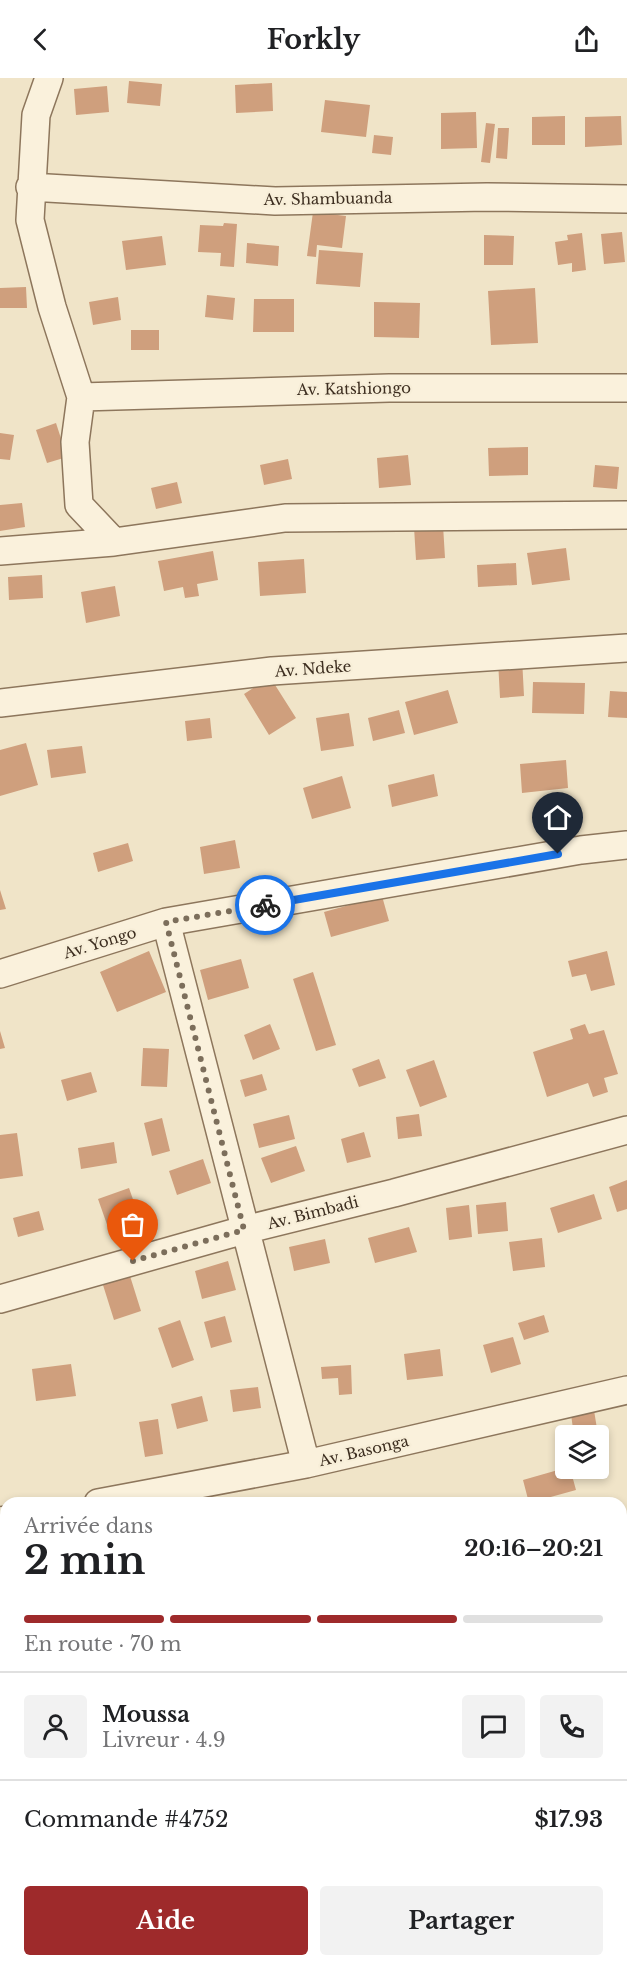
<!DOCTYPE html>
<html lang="fr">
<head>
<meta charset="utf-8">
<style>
	body { margin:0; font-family:"Libre Baskerville",serif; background:#f2f2f2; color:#202124; height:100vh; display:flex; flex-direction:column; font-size:22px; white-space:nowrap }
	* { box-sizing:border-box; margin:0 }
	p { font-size:20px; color:#757577 }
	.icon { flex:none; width:33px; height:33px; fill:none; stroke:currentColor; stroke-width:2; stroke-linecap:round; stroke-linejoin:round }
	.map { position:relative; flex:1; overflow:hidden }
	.details { position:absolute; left:0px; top:1419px; width:627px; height:470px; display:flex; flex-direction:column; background:#fff; border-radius:18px 18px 0 0; box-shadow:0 3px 9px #0003 }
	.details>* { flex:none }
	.buttons { position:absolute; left:555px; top:1347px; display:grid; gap:12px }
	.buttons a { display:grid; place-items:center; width:54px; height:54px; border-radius:6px; background:#fff; box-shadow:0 3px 9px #0003; font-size:30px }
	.pin { position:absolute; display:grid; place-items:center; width:51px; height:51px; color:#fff; margin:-62px -26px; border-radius:50% 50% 50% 0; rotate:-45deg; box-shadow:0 0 6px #0007 }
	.pin .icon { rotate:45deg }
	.courier { position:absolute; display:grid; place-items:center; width:60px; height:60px; margin:-30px; border:4px solid #1a73e8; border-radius:50%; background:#fff; color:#222; box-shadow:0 2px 8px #0007 }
	.overview em { font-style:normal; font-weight:700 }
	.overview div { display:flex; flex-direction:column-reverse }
	.overview { display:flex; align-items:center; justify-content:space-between; height:102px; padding:0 24px }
	h1 { font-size:39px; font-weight:700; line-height:45px }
	.bar { display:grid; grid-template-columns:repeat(4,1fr); gap:9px 6px; align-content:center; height:72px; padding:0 24px }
	.bar i { height:8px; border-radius:4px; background:#e0e0e0 }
	.bar .on { background:#9e2a2b }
	.bar p { grid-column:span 4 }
	.line { display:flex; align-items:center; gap:15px; padding:0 24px; border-top:2px solid #e0e0e0 }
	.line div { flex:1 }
	.round { display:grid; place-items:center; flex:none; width:63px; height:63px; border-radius:6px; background:#f2f2f2 }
	.button { display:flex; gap:12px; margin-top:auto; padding:12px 24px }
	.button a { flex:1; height:69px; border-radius:6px; background:#9e2a2b; color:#fff; font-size:24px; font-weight:700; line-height:69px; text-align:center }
	.button a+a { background:#f2f2f2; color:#202124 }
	header { display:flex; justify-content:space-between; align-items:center; height:78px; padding:0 24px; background:#fff; font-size:27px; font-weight:700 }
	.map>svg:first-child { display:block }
	.building { fill:#cf9f7d }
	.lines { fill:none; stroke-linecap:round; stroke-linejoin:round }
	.minor-casing { stroke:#8d765c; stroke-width:30 }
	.minor { stroke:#faf1dc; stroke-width:27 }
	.done { stroke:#7c6e5b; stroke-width:6; stroke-dasharray:0 10.8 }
	.route { stroke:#1a73e8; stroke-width:8 }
	.labels { text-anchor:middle; stroke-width:4.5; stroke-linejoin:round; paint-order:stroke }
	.street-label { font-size:15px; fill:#3d2e20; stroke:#f7eed8 }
</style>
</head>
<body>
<header><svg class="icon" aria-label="back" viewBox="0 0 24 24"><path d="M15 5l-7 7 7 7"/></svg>Forkly<svg class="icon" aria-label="share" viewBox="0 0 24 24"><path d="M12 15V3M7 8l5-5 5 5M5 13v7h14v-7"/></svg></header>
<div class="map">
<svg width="627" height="1888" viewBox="0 0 627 1888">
	<rect width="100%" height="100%" fill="#f0e4c8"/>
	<path class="building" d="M129,3l33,3 -2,22 -33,-3z
		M272,5l1,28 -37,2 -1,-28z
		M107,8l2,26 -33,3 -2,-26z
		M325,22l45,5 -4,32 -45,-5z
		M476,34l1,36 -36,1v-36z
		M565,38v29h-33v-28z
		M621,38l1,29 -37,2v-30z
		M486,45l9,1 -5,39 -9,-1z
		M498,50h11l-2,31 -11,-1z
		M374,57l19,2 -2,18 -19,-2z
		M313,134l33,4 -4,32 -25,-3 -1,12 -9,-1z
		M224,145l13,1 -3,43 -14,-1 1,-13 -23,-1 2,-27 23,1z
		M622,154l3,30 -21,2 -3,-30z
		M582,155l4,37 -14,2v-9l-14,2 -3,-23 13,-2 -1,-5z
		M484,157l30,1 -1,29h-29z
		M162,158l4,29 -40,5 -4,-29z
		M247,165l32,3 -1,20 -32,-3z
		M319,172l44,3 -3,34 -44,-3z
		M26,209l1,21h-27v-20z
		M535,210l3,55 -47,2 -3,-54z
		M207,217l28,3 -2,22 -28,-3z
		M118,219l3,23 -28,5 -4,-23z
		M254,221h40v33h-41z
		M374,224l46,1 -1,35 -45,-1z
		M131,252h28v20h-28z
		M56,345l11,34 -20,6 -11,-33z
		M0,355l14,2 -4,25 -10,-1z
		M528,369v28l-39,1 -1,-28z
		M408,377l3,30 -32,3 -2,-30z
		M288,381l4,20 -28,6 -4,-20z
		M595,387l24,2 -2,22 -24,-2z
		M177,404l5,21 -26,6 -5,-21z
		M22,425l3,24 -25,4v-26z
		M443,447l2,33 -29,2 -2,-33z
		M566,470l4,32 -38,5 -5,-32z
		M213,473l5,29 -21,4 2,12 -14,2 -2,-11 -19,4 -6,-30z
		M304,481l2,34 -46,3 -2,-34z
		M516,485l1,22 -39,2 -1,-22z
		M42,497l1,23 -34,2 -1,-23z
		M115,508l5,30 -34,7 -5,-31z
		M522,580l2,38 -24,2 -2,-38z
		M270,599l26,41 -27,17 -25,-41z
		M533,604l52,1 -1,31 -52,-1z
		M448,612l10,33 -44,12 -9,-33z
		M610,613l17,1v26l-19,-1z
		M399,632l6,23 -32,8 -5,-23z
		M349,635l5,33 -33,5 -5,-33z
		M210,640l2,20 -25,3 -2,-20z
		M26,665l12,42 -38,11v-46z
		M82,668l4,27 -35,5 -4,-28z
		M566,682l2,28 -46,5 -2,-29z
		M434,696l4,22 -46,11 -4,-22z
		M342,698l9,32 -39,11 -9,-31z
		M235,762l5,28 -36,6 -4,-27z
		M128,765l5,18 -35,11 -5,-19z
		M0,812l6,19 -6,1z
		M382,818l7,25 -58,16 -7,-25z
		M149,873l17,41 -49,20 -17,-40z
		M607,873l8,34 -24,6 -5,-17 -14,3 -4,-16z
		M241,881l8,29 -41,12 -8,-30z
		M313,894l23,73 -20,6 -23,-72z
		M270,946l10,25 -27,11 -9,-25z
		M585,946l4,10 15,-4 14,44 -14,4 4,14 -15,5 -5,-14 -41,14 -14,-45 40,-13 -3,-10z
		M0,953l5,17 -5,1z
		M143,970l26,1 -2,38 -26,-1z
		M379,981l7,19 -27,9 -7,-18z
		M434,982l13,37 -27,10 -14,-37z
		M91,994l6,20 -30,9 -6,-21z
		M262,996l5,16 -22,7 -5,-17z
		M419,1036l3,22 -24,3 -2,-22z
		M289,1037l6,24 -36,9 -6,-24z
		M162,1040l8,33 -18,5 -8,-33z
		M364,1054l7,25 -24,6 -6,-24z
		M17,1055l6,43 -23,3v-44z
		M114,1064l3,21 -36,6 -3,-21z
		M296,1068l9,25 -34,12 -10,-25z
		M203,1081l8,24 -34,12 -8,-24z
		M627,1102v29l-10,3 -8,-25z
		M129,1110l12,34 -31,11 -12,-34z
		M594,1116l8,25 -44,14 -8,-25z
		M506,1124l2,29 -30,3 -2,-29z
		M469,1127l3,32 -23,3 -3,-32z
		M39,1133l5,19 -26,7 -5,-19z
		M409,1149l8,25 -42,11 -7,-25z
		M542,1160l3,29 -32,4 -4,-29z
		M325,1161l5,24 -36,8 -5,-24z
		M228,1183l8,29 -34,9 -7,-28z
		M130,1198l11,35 -27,9 -11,-35z
		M544,1237l5,17 -25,8 -6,-17z
		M225,1238l7,26 -21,6 -7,-26z
		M180,1242l14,40 -22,8 -14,-40z
		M513,1259l8,27 -30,9 -8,-28z
		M440,1271l3,27 -36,4 -3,-26z
		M71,1286l5,32 -40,5 -4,-32z
		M351,1287l1,29 -13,1 -1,-17 -16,1 -1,-12z
		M258,1309l3,21 -28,4 -3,-22z
		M202,1318l6,25 -31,8 -6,-25z
		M593,1326l5,31 -24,1 -4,-29z
		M158,1341l5,35 -18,3 -6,-35z
		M565,1390h5l6,22 -47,13 -6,-23z
		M410,1421l1,4h-19v-1z
		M0,1467h3l3,22 -6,2z
		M0,1532h6v28h-6z
		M6,1653v29l-4,1 -2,-29z
		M621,1768h6v28h-6z
		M621,1865h6v23h-6z
		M171,1882h29v1l-28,5z
		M411,1882h15l1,6h-24l-1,-3z
		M502,1882h46l2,6h-46z
		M580,1882h35l1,4 -35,2z"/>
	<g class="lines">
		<g class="minor-casing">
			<path id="minor" d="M49,0l-13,37 -6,105 22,87 29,90 -6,45 4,63 35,37
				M30,109l245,14 212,-4 140,2
				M81,319l308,-9h238
				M0,473l114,-9 171,-24 342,-3
				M0,625l272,-32 355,-23
				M166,844l140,542
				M0,896l166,-52 415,-72 46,-5
				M0,1221l244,-69 150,-37 233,-63
				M98,1425l208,-39 321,-74
				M0,1443l6,-1
				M621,1528l6,-1
				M0,1623l6,-1
				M621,1734h6
				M0,1819l6,-1"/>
		</g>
		<use href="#minor" class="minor"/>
	</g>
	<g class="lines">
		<path class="done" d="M133,1183l111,-31 -78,-308 99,-17"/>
		<path class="route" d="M265,827l293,-51"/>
	</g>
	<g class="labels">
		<g class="street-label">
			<text transform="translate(328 121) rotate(-1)" y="5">Av. Shambuanda</text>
			<text transform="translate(354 311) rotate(-1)" y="5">Av. Katshiongo</text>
			<text transform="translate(313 591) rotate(-4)" y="5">Av. Ndeke</text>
			<text transform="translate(100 865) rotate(-17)" y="5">Av. Yongo</text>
			<text transform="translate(313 1135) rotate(-14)" y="5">Av. Bimbadi</text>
			<text transform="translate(364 1373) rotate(-13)" y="5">Av. Basonga</text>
		</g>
	</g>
</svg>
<div class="buttons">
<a><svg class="icon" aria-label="layers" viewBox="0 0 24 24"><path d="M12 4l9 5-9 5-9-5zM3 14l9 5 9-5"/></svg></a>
</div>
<div class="pin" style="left:133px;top:1183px;background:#ea580c"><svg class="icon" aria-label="bag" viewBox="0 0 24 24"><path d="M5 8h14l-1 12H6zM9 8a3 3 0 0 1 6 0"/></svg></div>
<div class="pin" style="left:558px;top:776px;background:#1f2937"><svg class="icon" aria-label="home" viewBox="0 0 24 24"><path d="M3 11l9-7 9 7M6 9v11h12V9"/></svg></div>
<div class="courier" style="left:265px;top:827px"><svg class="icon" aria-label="bike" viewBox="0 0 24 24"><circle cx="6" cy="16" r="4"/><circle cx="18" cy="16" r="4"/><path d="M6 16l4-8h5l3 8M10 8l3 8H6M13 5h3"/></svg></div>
<section class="details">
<div class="overview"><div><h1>2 min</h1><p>Arrivée dans</p></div><em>20:16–20:21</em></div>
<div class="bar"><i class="on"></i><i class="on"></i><i class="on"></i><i></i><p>En route · 70 m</p></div>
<div class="line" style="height:108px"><a class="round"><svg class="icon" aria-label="person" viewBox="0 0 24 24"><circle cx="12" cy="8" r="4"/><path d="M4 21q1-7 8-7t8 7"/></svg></a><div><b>Moussa</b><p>Livreur · 4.9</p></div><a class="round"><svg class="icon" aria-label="chat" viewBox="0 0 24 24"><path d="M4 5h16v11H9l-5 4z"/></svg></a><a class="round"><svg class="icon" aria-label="phone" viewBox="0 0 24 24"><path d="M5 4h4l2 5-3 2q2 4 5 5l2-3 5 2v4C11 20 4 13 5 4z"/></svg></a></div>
<div class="line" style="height:78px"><div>Commande #4752</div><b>$17.93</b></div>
<div class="button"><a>Aide</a><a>Partager</a></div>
</section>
</div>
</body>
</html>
